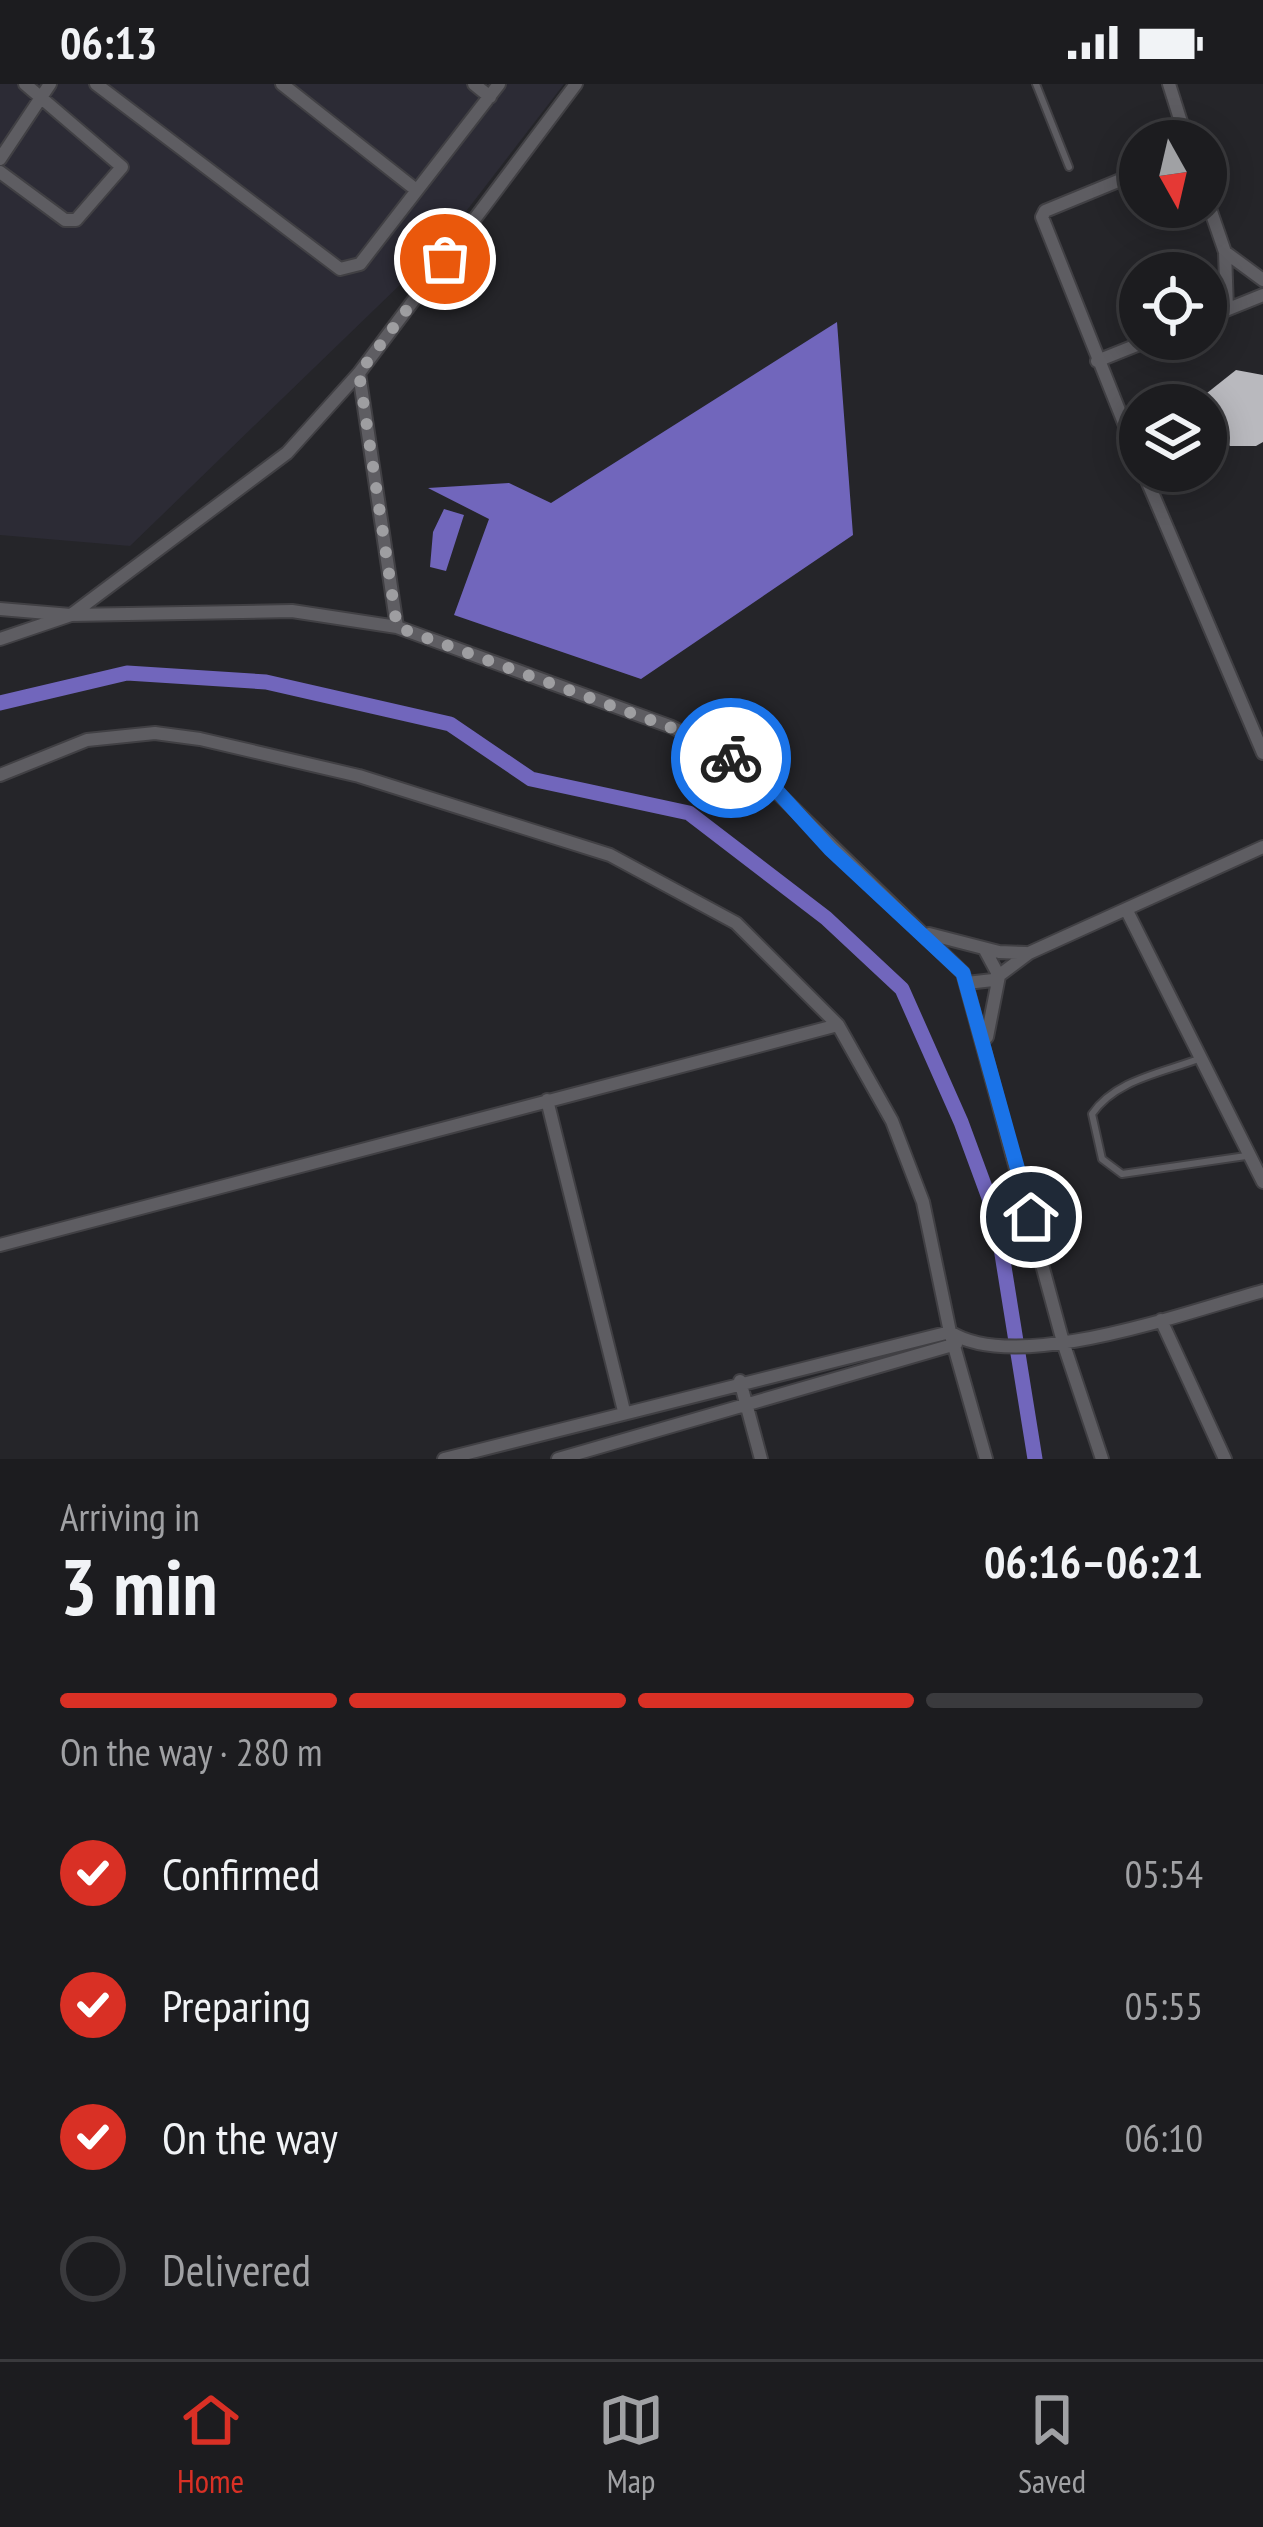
<!DOCTYPE html>
<html lang="en">
<head>
<meta charset="utf-8">
<style>
	body { margin:0; font-family:"PT Sans Narrow",sans-serif; background:#252528; color:#f1f3f6; height:100vh; display:flex; flex-direction:column; font-size:45px; white-space:nowrap }
	* { box-sizing:border-box; margin:0 }
	p { font-size:39px; color:#a0a1a4 }
	.icon { flex:none; width:66px; height:66px; fill:none; stroke:currentColor; stroke-width:2; stroke-linecap:round; stroke-linejoin:round }
	.map { position:relative; height:1375px; overflow:hidden }
	.panel { display:flex; flex-direction:column; background:#1c1c1f; flex:1 }
	.panel>* { flex:none }
	.needle { width:78px; rotate:172deg }
	.controls { position:absolute; left:1119px; top:36px; display:grid; gap:24px }
	.controls a { display:grid; place-items:center; width:108px; height:108px; border-radius:50%; background:#1c1c1f; box-shadow:0 6px 30px #0003,0 0 0 3px #3a3a3d; font-size:60px }
	.pin { position:absolute; display:grid; place-items:center; width:102px; height:102px; color:#fff; margin:-51px; border:6px solid #fff; border-radius:50%; box-shadow:0 3px 12px #0007 }
	.courier { position:absolute; display:grid; place-items:center; width:120px; height:120px; margin:-60px; border:9px solid #1a73e8; border-radius:50%; background:#fff; color:#222; box-shadow:0 3px 15px #0007 }
	.summary em { font-style:normal; font-weight:700 }
	.summary div { display:flex; flex-direction:column-reverse }
	.summary { display:flex; align-items:center; justify-content:space-between; height:204px; padding:0 60px }
	h1 { font-size:78px; font-weight:700; line-height:90px }
	.bar { display:grid; grid-template-columns:repeat(4,1fr); gap:18px 12px; align-content:center; height:144px; padding:0 60px }
	.bar i { height:15px; border-radius:9px; background:#3a3a3d }
	.bar .current { background:#d93025 }
	.bar p { grid-column:span 4 }
	ol { padding:0 60px; list-style:none }
	li { display:flex; align-items:center; gap:36px; height:132px }
	li p { margin-inline-start:auto }
	li .icon { padding:12px; border-radius:50%; background:#d93025; color:#fff; stroke-width:4 }
	li:last-child { color:#a0a1a4 }
	li i { width:66px; height:66px; border:6px solid #3a3a3d; border-radius:50% }
	.status { display:flex; justify-content:space-between; align-items:center; height:84px; padding:0 60px; background:#1c1c1f; direction:ltr }
	.status svg { height:33px; fill:currentColor }
	.menu { display:flex; justify-content:space-around; align-items:center; height:168px; border-top:3px solid #3a3a3d; background:#1c1c1f; font-size:33px; color:#a0a1a4 }
	.menu a { display:grid; justify-items:center; gap:6px }
	.menu .current { color:#d93025 }
	.map>svg:first-child { display:block }
	.built { fill:#2c2b35 }
	.water { fill:#7166bc }
	.lines { fill:none; stroke-linecap:round; stroke-linejoin:round }
	.canal { stroke:#7166bc; stroke-width:15 }
	.building { fill:#b9b9be }
	.lane-casing { stroke:#414044; stroke-width:10 }
	.street-casing { stroke:#414044; stroke-width:16 }
	.lane { stroke:#5e5d62; stroke-width:6 }
	.street { stroke:#5e5d62; stroke-width:12 }
	.done { stroke:#9e9ea1; stroke-width:12; stroke-dasharray:0 21.6 }
	.route { stroke:#1a73e8; stroke-width:15 }
</style>
</head>
<body>
<div class="status"><b>06:13</b><svg viewBox="0 0 49 12"><path d="M0 12V9h3v3zM5 12V6h3v6zM10 12V3h3v9zM15 12V0h3v12zM26 1h20v11H26zM47 4h2v5h-2z"/></svg></div>
<div class="map">
<svg width="1263" height="1375" viewBox="0 0 1263 1375">
	<rect width="100%" height="100%" fill="#252529"/>
	<path class="built" d="M0,0h564l-127,165 -307,297 -130,-11z"/>
	<path class="water" d="M837,238l16,213 -212,144 -187,-64 35,-96 -61,-31 81,-5 42,20z
		M444,425l20,6 -18,56 -16,-4 3,-35z"/>
	<g class="lines">
		<path class="canal" d="M0,619l127,-30 139,9 184,42 81,55 158,34 137,105 76,71 59,133 35,95 39,242"/>
	</g>
	<path class="building" d="M1236,286l27,5v67l-7,4h-26l-24,-25 1,-28z"/>
	<g class="lines">
		<g class="lane-casing">
			<path id="lane" d="M1036,0l33,83
				M1201,974c-38,15 -85,21 -109,56l10,45 20,15 124,-18"/>
		</g>
		<g class="street-casing">
			<path id="street" d="M96,0l244,185 20,-5 139,-180
				M282,0l133,105
				M474,0l16,13
				M1169,0l18,57
				M0,75l50,-75
				M0,88l65,48h11l46,-53 -97,-83
				M1140,88l-95,39 -3,6 98,246
				M1206,113l19,55 38,28
				M1225,168l2,57
				M1206,234l57,-23
				M1097,277l55,-22
				M359,289l38,254
				M1143,387l120,282
				M0,525l71,6 221,-4 105,16 275,100 82,43 209,203 100,369 39,117
				M0,555l71,-24 216,-162 72,-80 217,-289
				M0,691l87,-35 68,-7 45,6 159,37 251,79 126,68 102,102 54,96 31,81 27,130 36,127
				M1126,825l137,273
				M929,850l70,18 27,1
				M985,866l14,26 -12,61
				M967,899l26,-3 36,-27 234,-106
				M547,1016l77,311
				M0,1161l838,-220
				M1161,1236l64,139
				M740,1297l21,78
				M444,1375l506,-127c67,43 239,-21 313,-41
				M558,1375l398,-115"/>
		</g>
		<use href="#lane" class="lane"/>
		<use href="#street" class="street"/>
	</g>
	<g class="lines">
		<path class="done" d="M445,175l-86,114 38,254 275,101 59,30"/>
		<path class="route" d="M731,674l37,23 62,68 133,124 68,244"/>
	</g>
</svg>
<div class="controls">
<a><svg class="needle" viewBox="-14 -14 28 28"><path d="M0-13l5 13h-10z" fill="#e53935"/><path d="M0 13l5-13h-10z" fill="#a0a1a4"/></svg></a>
<a><svg class="icon" aria-label="locate" viewBox="0 0 24 24"><circle cx="12" cy="12" r="6"/><path d="M12 2v4M12 18v4M2 12h4M18 12h4"/></svg></a>
<a><svg class="icon" aria-label="layers" viewBox="0 0 24 24"><path d="M12 4l9 5-9 5-9-5zM3 14l9 5 9-5"/></svg></a>
</div>
<div class="pin" style="left:445px;top:175px;background:#ea580c"><svg class="icon" aria-label="bag" viewBox="0 0 24 24"><path d="M5 8h14l-1 12H6zM9 8a3 3 0 0 1 6 0"/></svg></div>
<div class="pin" style="left:1031px;top:1133px;background:#1f2937"><svg class="icon" aria-label="home" viewBox="0 0 24 24"><path d="M3 11l9-7 9 7M6 9v11h12V9"/></svg></div>
<div class="courier" style="left:731px;top:674px"><svg class="icon" aria-label="bike" viewBox="0 0 24 24"><circle cx="6" cy="16" r="4"/><circle cx="18" cy="16" r="4"/><path d="M6 16l4-8h5l3 8M10 8l3 8H6M13 5h3"/></svg></div>
</div>
<section class="panel">
<div class="summary"><div><h1>3 min</h1><p>Arriving in</p></div><em>06:16–06:21</em></div>
<div class="bar"><i class="current"></i><i class="current"></i><i class="current"></i><i></i><p>On the way · 280 m</p></div>
<ol>
<li><svg class="icon" aria-label="check" viewBox="0 0 24 24"><path d="M5 12l5 5 9-10"/></svg>Confirmed<p>05:54</p></li>
<li><svg class="icon" aria-label="check" viewBox="0 0 24 24"><path d="M5 12l5 5 9-10"/></svg>Preparing<p>05:55</p></li>
<li><svg class="icon" aria-label="check" viewBox="0 0 24 24"><path d="M5 12l5 5 9-10"/></svg>On the way<p>06:10</p></li>
<li><i></i>Delivered</li>
</ol>
</section>
<nav class="menu">
<a class="current"><svg class="icon" aria-label="home" viewBox="0 0 24 24"><path d="M3 11l9-7 9 7M6 9v11h12V9"/></svg>Home</a>
<a><svg class="icon" aria-label="map" viewBox="0 0 24 24"><path d="M3 6l6-2 6 2 6-2v14l-6 2-6-2-6 2zM9 4v14M15 6v14"/></svg>Map</a>
<a><svg class="icon" aria-label="saved" viewBox="0 0 24 24"><path d="M7 4h10v16l-5-4-5 4z"/></svg>Saved</a>
</nav>
</body>
</html>
